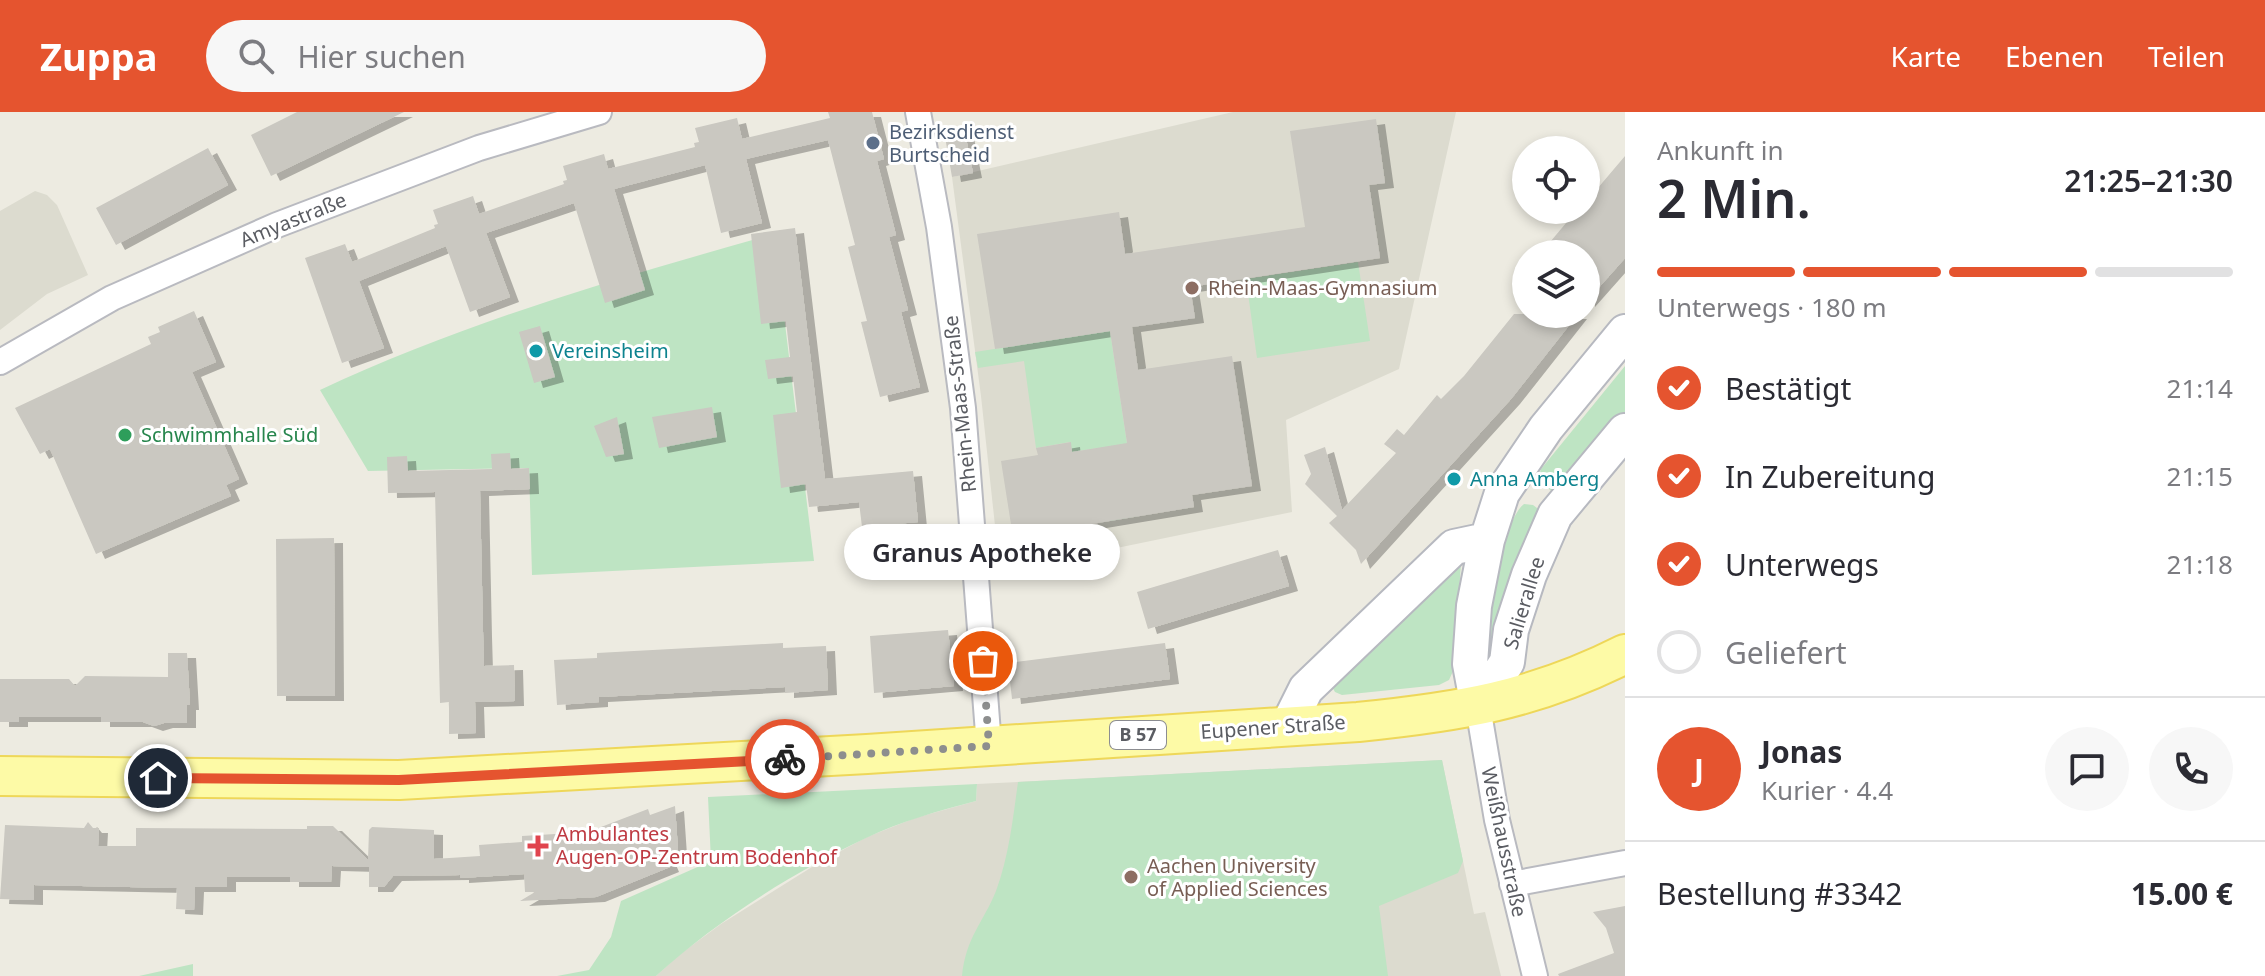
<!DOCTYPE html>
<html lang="de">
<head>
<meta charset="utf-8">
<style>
	body { margin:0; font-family:"Noto Sans",sans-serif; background:#f7f7f7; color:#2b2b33; height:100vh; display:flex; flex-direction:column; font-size:30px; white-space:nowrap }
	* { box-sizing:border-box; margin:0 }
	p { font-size:26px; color:#7c7c81 }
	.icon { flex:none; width:44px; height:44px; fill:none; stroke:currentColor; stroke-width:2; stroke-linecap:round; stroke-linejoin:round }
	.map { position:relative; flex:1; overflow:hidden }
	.panel { display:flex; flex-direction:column; background:#fff; width:640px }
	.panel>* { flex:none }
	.controls { position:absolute; left:1512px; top:24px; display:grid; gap:16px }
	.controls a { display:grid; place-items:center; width:88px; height:88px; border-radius:50%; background:#fff; box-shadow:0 4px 12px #0003; font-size:40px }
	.pin { position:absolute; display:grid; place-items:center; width:68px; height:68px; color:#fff; margin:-34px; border:4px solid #fff; border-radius:50%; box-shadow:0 2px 8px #0007 }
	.courier { position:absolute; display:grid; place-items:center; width:80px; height:80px; margin:-40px; border:6px solid #e5542f; border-radius:50%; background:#fff; color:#222; box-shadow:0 2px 10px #0007 }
	.bubble { position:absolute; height:56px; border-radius:28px; background:#fff; box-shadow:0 4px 12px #0003; font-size:26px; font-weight:600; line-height:56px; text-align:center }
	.summary em { font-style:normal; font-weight:600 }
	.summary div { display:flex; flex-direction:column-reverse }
	.summary { display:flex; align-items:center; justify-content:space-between; height:136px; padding:0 32px }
	h1 { font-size:52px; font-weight:600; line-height:60px }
	.bar { display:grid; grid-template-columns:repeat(4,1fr); gap:12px 8px; align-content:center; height:96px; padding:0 32px }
	.bar i { height:10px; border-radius:6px; background:#e1e1e2 }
	.bar .on { background:#e5542f }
	.bar p { grid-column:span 4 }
	.line { display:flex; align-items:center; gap:20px; padding:0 32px; border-top:2px solid #e1e1e2 }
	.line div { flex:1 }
	.round { display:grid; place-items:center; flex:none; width:84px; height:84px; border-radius:42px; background:#f7f7f7 }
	ol { padding:0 32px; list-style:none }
	li { display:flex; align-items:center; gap:24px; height:88px }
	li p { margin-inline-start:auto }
	li .icon { padding:8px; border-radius:50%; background:#e5542f; color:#fff; stroke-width:4 }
	li:last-child { color:#7c7c81 }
	li i { width:44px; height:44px; border:4px solid #e1e1e2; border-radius:50% }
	header { display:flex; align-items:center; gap:48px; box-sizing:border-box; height:112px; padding:0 40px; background:#e5542f; color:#fff }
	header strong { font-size:38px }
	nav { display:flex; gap:44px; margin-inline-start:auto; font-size:28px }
	.search { width:560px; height:72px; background:#f7f7f7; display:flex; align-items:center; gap:20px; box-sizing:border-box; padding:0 28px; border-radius:44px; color:#7c7c81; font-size:30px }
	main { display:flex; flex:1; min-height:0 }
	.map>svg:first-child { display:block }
	.education { fill:#dcdbcf }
	.green { fill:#bee4c3 }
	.building { fill:#cac8c1; filter:url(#shadow) }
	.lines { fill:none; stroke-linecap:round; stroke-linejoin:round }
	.street-casing { stroke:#b9bac0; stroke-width:28 }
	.secondary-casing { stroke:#b7b9c0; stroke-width:38 }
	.primary-casing { stroke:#eed759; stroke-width:42 }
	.street { stroke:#fff; stroke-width:24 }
	.secondary { stroke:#fff; stroke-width:34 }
	.primary { stroke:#fdfaa6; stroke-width:38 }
	.done { stroke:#8d8e8e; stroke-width:8; stroke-dasharray:0 14.4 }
	.route { stroke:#e5542f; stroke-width:10 }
	.service-dot { fill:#5c6f8a; stroke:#fff; stroke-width:3 }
	.education-dot { fill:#8d6e63; stroke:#fff; stroke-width:3 }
	.culture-dot { fill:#0f9aa8; stroke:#fff; stroke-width:3 }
	.leisure-dot { fill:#2e9e5b; stroke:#fff; stroke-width:3 }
	.health-dot { fill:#e0444e; stroke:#fff; stroke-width:3 }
	.labels { text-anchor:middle; stroke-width:6; stroke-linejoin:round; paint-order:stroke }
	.shield { fill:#fff; stroke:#8c8d91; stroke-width:2 }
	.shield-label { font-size:18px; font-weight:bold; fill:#5a5c62 }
	.service-label { font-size:20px; fill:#4e5e75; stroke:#fff; text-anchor:start }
	.street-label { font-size:20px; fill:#5a5c62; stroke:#fff }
	.education-label { font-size:20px; fill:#785e54; stroke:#fff; text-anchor:start }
	.culture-label { font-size:20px; fill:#0d838f; stroke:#fff; text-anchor:start }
	.leisure-label { font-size:20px; fill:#27864d; stroke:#fff; text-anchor:start }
	.health-label { font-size:20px; fill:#be3a42; stroke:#fff; text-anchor:start }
</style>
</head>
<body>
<header>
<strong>Zuppa</strong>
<div class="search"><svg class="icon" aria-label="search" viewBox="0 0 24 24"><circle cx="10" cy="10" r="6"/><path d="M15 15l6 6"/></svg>Hier suchen</div>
<nav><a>Karte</a><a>Ebenen</a><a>Teilen</a></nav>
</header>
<main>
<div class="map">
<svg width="1625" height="864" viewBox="0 0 1625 864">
	<defs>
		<filter id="shadow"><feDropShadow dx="9" dy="5" stdDeviation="0" flood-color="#0004"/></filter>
	</defs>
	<rect width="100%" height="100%" fill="#edebe1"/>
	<path class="education" d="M1233,0h223l-57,257 -113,51 6,92 -292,60 -19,-176 -29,-219z
		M35,79l12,4 10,10 31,70 -41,19 -47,36v-119z
		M1442,648l32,154 11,-2 16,64h-845l23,-21 42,-31 99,-62 47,-25 48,-19 61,-17 1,-17z"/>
	<path class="green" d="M774,122l40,327 -282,14 -3,-107 -161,3 -48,-81c145,-68 301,-113 454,-156z
		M1358,150l12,79 -113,17 -11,-79z
		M1110,219l28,185 -28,5 -12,-73 -26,4 -2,-10 -34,6 -12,-87 -46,7 -3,-16z
		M1625,254v56l-70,72 -17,-14 3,-11z
		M1524,392l9,1 12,9 -59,158c0,-12 -2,-25 0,-37 2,-27 18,-116 38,-131z
		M1461,451l-7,106 -5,11 -10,5 -97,10 -7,-3 -5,-9z
		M1442,648l21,101 -5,12 -79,33 9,70h-426c4,-39 21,-53 34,-85 13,-35 17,-73 22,-109z
		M977,672l-1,17c-37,10 -75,20 -110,37 -73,34 -151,84 -210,138h-99l32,-6 22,-33 10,-36 90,-40 -3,-64z
		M193,852v12h-54z"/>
	<path class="building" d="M297,0h107l-133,64 -20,-41z
		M828,0h44l12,47 -7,2 19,74 -7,2 19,73 -7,2 19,75 -40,10 -19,-75 6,-1 -19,-74 7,-2 -27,-105 -82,19 16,64 -41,10 -16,-68 -91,24 31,101 -40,13 -31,-100 -88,30 24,64 -40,15 -24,-66 -87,35 25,67 -42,15 -37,-105 40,-14 7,18 83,-34 -1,-3 4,-1 -5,-14 40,-14 6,18 85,-30 -1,-3 4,-1 -4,-14 41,-12 4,15 87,-22 -1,-4 5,-1 -4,-14 42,-10 5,21 88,-21z
		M1376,7l9,64 -16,2 11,73 -190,29 5,31 -63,9 6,43 94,-14 20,130 -60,9 2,12 -181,30 -12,-76 37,-6 -2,-7 35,-6 1,10 55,-9 -17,-112 -115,18 -18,-115 142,-22 6,42 180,-27 -15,-96z
		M964,16l9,45 -21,4 -8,-46z
		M208,36l20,37 -112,60 -20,-37z
		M1625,44v102l-39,44v-48h-46l37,-44h9v-8z
		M795,116l30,251 88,-8 5,51 -56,5 -3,-25 -50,5 -3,-23 -25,4 -8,-73 24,-3 -4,-36 -25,3 -3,-19 25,-3 -4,-36 -25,3 -10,-90z
		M194,199l22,51 -24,10 47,107 -13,6 5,11 -135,58 -46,-105 -10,5 -25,-46 136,-64 -3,-7 12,-5 -2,-5z
		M1514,202h64l-67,85 -150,165 -5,-14 -27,-27 8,-7 -32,-32 6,-10 -7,-19 21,-8 17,63 54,-57 -12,-9 13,-15 7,6 33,-40 4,4 23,-23z
		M540,214l15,51 -21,6 -15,-51z
		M712,295l5,30 -58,11 -7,-31z
		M617,305l7,37 -18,3 -12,-31z
		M510,341l1,16 18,-1 1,21 -50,2 3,141 1,34 30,-1 1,36 -40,1 1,31 -27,1v-32l-9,1 -5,-211 -47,1 -1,-36 20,-1 1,15 84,-2 -1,-15z
		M334,426l1,158h-58l-1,-157z
		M1278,438l11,36 -141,43 -11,-37z
		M948,518l6,56 -80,7 -4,-57z
		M783,531v5l43,-2 2,44 -43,3v-6l-186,10v5l-42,3 -3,-45 43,-2v-5z
		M1165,531l5,36 -158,20 -4,-36z
		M168,541h19l3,52h-3v18h-23l-10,3 -11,-4h-42v-5h-82v5h-19v-43h69l6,7 10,-10 83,1z
		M675,694l3,44 -13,5 5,12 -74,30 -76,4 15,-9h-10l-1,-18 -64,4v-3l-67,1 -9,11h-15v-20l-37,-1 -1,16h-41v-5h-63v10h-32l-1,23 -18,-1 1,-21 -143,-3v15l-34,-1 5,-74 79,3 4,-6 5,6h6l-1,18h38v-18l171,1v-3h26l35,34 1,-30 3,-3 62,3v29l46,-3 -1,-11 43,-3v-6l66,-4 60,-23 2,6z
		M1625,794v70h-66l-1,-2 56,-21 -8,-25 -13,-16z"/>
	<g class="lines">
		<g class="street-casing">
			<path id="street" d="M918,0l21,115 24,181 26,338
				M0,250l112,-64 165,-73 202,-77 120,-36
				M1478,595l19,113 38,156
				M1512,772l113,-21"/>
		</g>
		<g class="secondary-casing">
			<path id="secondary" d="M1478,595l-8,-43 4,-58 13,-66 15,-47 44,-65 79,-96
				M1478,595l29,-45 4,-32 18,-55 26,-60 70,-84
				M1287,615l19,-38 148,-142 33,-7"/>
		</g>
		<g class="primary-casing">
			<path id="primary" d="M0,664l399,4 468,-26 491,-32c100,-10 176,-22 267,-68"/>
		</g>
		<use href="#street" class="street"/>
		<use href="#secondary" class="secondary"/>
		<use href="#primary" class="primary"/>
	</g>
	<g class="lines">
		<path class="done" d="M785,647l204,-13 -6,-85"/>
		<path class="route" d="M158,666l241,2 386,-21"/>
	</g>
	<circle class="service-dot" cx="873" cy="31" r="8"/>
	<g class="education-dot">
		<circle cx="1192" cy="176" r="8"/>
		<circle cx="1131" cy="765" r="8"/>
	</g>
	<g class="culture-dot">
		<circle cx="536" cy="239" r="8"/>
		<circle cx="1454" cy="367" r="8"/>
	</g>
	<circle class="leisure-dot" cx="125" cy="323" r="8"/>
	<path class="health-dot" d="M534 722h8v8h8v8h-8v8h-8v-8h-8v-8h8z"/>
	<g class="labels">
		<rect class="shield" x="1110" y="609" width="56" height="28" rx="6"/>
		<g class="shield-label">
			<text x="1138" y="629">B 57</text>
		</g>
		<g class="service-label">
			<text x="889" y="27">Bezirksdienst<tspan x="889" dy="23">Burtscheid</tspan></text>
		</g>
		<g class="street-label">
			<text transform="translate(293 108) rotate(-22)" y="7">Amyastraße</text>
			<text transform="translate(960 292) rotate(-96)" y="7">Rhein-Maas-Straße</text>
			<text transform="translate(1524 491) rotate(-73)" y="7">Salierallee</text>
			<text transform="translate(1273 615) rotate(-4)" y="7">Eupener Straße</text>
			<text transform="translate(1504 730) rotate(78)" y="7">Weißhausstraße</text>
		</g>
		<g class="education-label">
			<text x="1208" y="183">Rhein-Maas-Gymnasium</text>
			<text x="1147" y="761">Aachen University<tspan x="1147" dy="23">of Applied Sciences</tspan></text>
		</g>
		<g class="culture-label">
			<text x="552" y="246">Vereinsheim</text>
			<text x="1470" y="374">Anna Amberg</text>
		</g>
		<g class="leisure-label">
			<text x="141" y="330">Schwimmhalle Süd</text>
		</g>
		<g class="health-label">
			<text x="556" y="729">Ambulantes<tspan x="556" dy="23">Augen-OP-Zentrum Bodenhof</tspan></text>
		</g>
	</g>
</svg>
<div class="controls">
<a><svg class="icon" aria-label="locate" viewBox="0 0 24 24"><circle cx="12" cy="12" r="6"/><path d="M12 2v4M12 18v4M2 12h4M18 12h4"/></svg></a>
<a><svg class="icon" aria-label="layers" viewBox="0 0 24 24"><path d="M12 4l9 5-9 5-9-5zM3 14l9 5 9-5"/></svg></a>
</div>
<div class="pin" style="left:983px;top:549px;background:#ea580c"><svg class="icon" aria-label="bag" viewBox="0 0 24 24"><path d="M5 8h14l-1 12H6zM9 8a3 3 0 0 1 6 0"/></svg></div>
<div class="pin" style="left:158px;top:666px;background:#1f2937"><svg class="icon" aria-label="home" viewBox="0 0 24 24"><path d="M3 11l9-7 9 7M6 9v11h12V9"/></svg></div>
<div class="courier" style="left:785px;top:647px"><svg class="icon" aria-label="bike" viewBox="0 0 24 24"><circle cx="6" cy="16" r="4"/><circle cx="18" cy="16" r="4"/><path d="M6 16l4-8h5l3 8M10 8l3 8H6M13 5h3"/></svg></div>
<div class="bubble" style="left:844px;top:412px;width:276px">Granus Apotheke</div>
</div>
<section class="panel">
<div class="summary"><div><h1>2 Min.</h1><p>Ankunft in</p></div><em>21:25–21:30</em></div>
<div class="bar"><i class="on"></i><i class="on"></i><i class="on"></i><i></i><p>Unterwegs · 180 m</p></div>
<ol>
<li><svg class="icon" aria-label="check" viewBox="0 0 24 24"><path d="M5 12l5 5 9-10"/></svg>Bestätigt<p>21:14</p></li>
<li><svg class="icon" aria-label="check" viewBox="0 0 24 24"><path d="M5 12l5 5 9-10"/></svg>In Zubereitung<p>21:15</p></li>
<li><svg class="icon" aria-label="check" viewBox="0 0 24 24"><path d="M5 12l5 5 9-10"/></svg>Unterwegs<p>21:18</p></li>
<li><i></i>Geliefert</li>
</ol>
<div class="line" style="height:144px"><b class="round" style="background:#e5542f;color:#fff">J</b><div><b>Jonas</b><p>Kurier · 4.4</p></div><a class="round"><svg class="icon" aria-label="chat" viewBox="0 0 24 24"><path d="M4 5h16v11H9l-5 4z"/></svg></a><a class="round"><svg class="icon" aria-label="phone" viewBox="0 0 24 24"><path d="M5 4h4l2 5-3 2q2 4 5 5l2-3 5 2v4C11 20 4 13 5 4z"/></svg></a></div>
<div class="line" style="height:104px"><div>Bestellung #3342</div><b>15.00 €</b></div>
</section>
</main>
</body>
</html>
